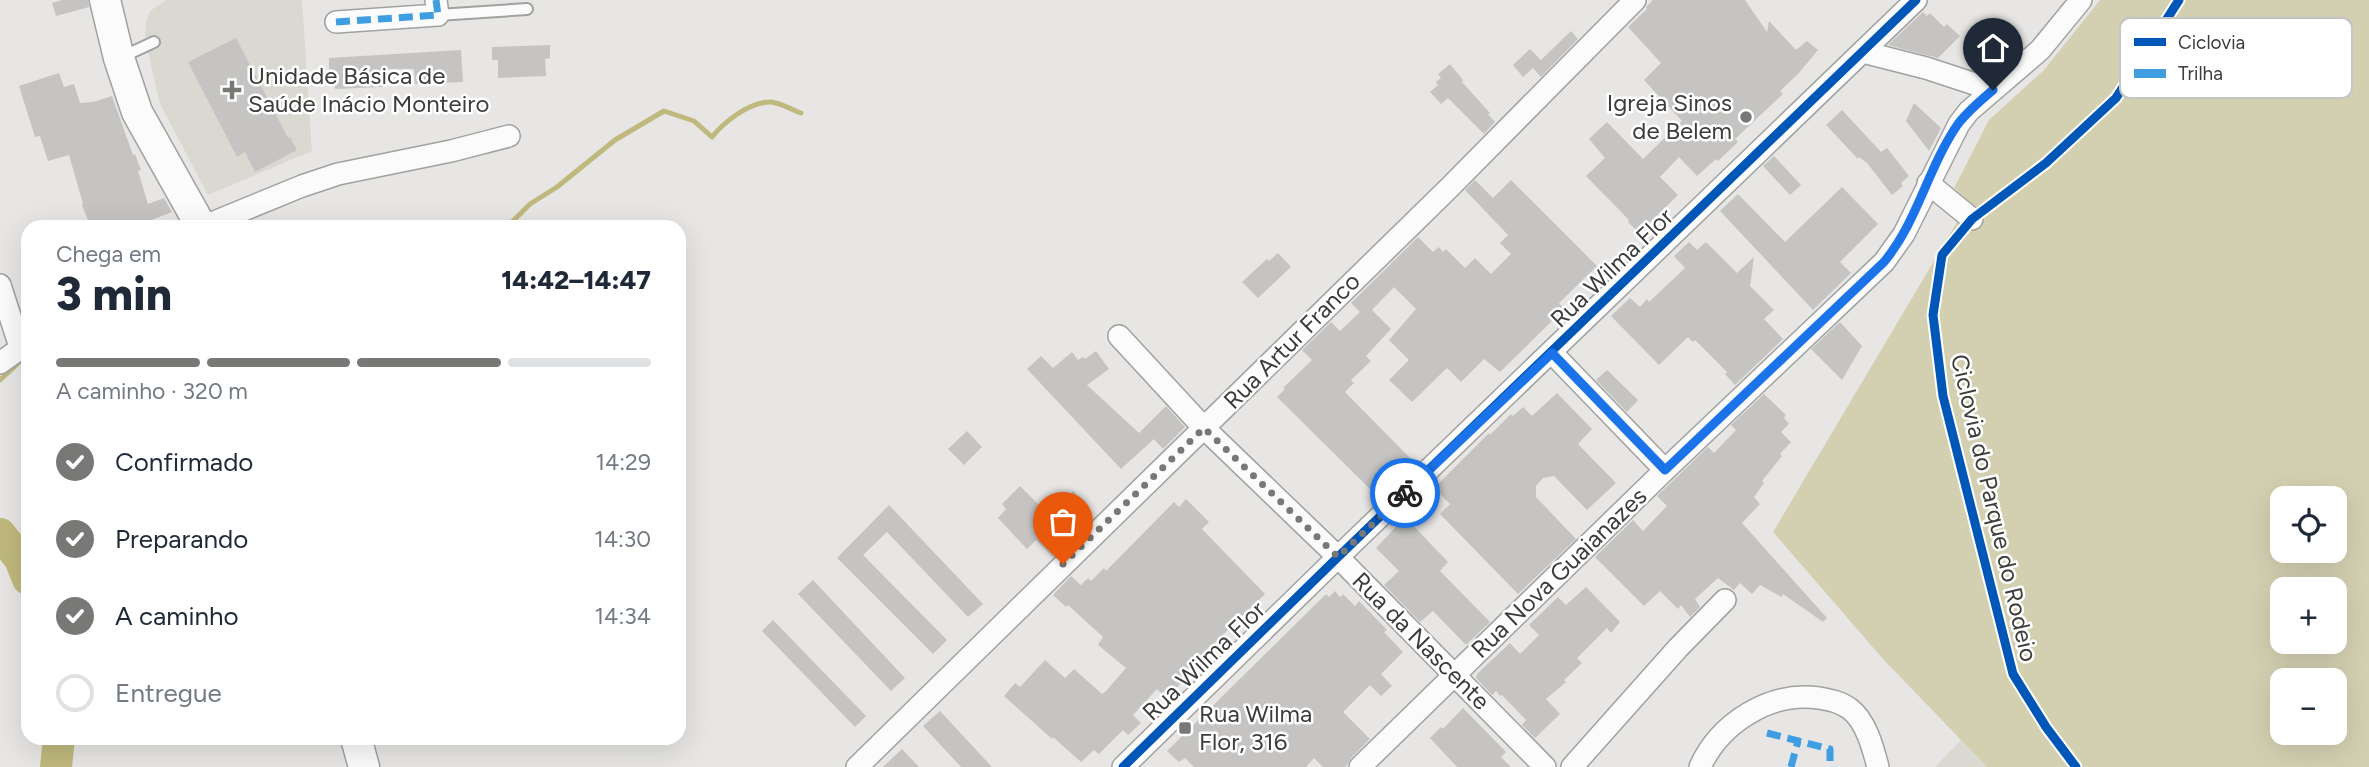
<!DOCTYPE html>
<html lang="pt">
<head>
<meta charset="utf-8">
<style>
	body { margin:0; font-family:Figtree,sans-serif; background:#f2f2f3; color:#1f2937; height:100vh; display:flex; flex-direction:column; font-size:26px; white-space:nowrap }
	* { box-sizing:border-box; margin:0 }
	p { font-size:23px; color:#747a83 }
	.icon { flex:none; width:38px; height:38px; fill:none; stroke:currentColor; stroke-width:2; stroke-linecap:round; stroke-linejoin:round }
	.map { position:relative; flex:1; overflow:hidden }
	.panel { position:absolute; left:21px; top:220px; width:665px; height:525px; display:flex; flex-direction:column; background:#fff; border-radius:21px; box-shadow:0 7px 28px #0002 }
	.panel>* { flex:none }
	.buttons { position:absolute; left:2270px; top:486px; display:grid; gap:14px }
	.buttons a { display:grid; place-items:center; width:77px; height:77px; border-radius:14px; background:#fff; box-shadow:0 7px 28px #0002; font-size:35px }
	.pin { position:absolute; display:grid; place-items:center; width:60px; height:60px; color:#fff; margin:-72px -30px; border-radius:50% 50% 50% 0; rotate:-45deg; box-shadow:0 0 7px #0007 }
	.pin .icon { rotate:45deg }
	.courier { position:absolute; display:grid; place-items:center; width:70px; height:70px; margin:-35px; border:5px solid #1a73e8; border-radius:50%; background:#fff; color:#222; box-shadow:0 2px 9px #0007 }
	.overview em { font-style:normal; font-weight:800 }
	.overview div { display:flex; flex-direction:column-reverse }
	.overview { display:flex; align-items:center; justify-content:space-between; height:119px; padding:0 35px }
	h1 { font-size:46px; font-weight:800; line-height:52px }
	.bar { display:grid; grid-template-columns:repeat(4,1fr); gap:10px 7px; align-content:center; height:84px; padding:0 35px }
	.bar i { height:9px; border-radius:5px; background:#e0e1e3 }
	.bar .on { background:#787876 }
	.bar p { grid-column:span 4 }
	ol { padding:0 35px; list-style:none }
	li { display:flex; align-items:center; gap:21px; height:77px }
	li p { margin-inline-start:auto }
	li .icon { padding:7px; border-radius:50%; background:#787876; color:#fff; stroke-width:4 }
	li:last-child { color:#747a83 }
	li i { width:38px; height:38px; border:4px solid #e0e1e3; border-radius:50% }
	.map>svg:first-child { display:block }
	.built { fill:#dad9d1 }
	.green { fill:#d3d0b2; fill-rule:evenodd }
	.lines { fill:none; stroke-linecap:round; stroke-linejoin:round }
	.stream { stroke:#bfb97d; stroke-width:5 }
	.river { stroke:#bfb97d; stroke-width:32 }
	.building { fill:#c5c4c3 }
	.lane-casing { stroke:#a1a19f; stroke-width:14 }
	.street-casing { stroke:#a1a19f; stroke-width:24 }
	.secondary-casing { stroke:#a1a19f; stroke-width:33 }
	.lane { stroke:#fbfbfb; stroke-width:10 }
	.street { stroke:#fbfbfb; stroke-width:21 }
	.secondary { stroke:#fbfbfb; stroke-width:30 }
	.quiet { stroke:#3f9ee2; stroke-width:7; stroke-dasharray:14 7; stroke-linecap:butt }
	.cycleway-casing { stroke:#fff; stroke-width:13 }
	.cycleway { stroke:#0057b8; stroke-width:9 }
	.done { stroke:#787876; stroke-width:7; stroke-dasharray:0 12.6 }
	.route { stroke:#1a73e8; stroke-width:9 }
	.poi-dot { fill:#787876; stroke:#fff; stroke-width:2.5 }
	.labels { text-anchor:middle; stroke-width:5; stroke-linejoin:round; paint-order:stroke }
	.poi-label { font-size:24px; fill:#3c3c3a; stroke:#fff; text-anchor:start }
	.street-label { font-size:24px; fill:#3c3c3a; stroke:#fff }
	.key { fill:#fff; stroke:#c4c4c4; stroke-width:2 }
	.key-label { font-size:19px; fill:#3c3c3a }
</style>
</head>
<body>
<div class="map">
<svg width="2369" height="767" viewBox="0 0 2369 767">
	<rect width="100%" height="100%" fill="#e7e6e4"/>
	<path class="built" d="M166,0h136l10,151 -104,44 -48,-91 -7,-29 -8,-41 1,-13 4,-10z
		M1961,740l26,27h-52z"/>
	<path class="green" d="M2100,0h269v767h-382l-104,-108 -110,-127 196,-330 -15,-14 35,-68 55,-50zM2282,499h52v52h-52zM2282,590h52v52h-52zM2282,681h52v52h-52z"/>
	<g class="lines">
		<path class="stream" d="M251,228l3,-4 27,4
			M506,228l24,-24 27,-17 58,-47 49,-29 30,10 18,16c12,-15 36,-34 57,-35 9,-1 23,8 32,11
			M0,380l25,-23"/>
		<path class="river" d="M0,534l20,25 8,20
			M56,767l3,-29"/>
	</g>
	<path class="building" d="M62,0h26l1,7 -33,9 -4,-13z
		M1653,0h92l22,32 2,-11 27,29 11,-9 11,9 -19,23 -19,18 3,3 -48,45 3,3 -20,19 -2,-2 -19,17 -18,-19 -19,20 18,18 -39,38 -11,-11 1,-2 -43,-44 19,-18 -16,-19 18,-17 36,37 39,-38 -38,-41 17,-17 -33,-36 19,-18 -1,-2z
		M1923,12l4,4 3,-3 14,14 3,-3 13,12 -22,22 -50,-13z
		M1571,31l7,8 -37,38 -8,-9 -10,9 -10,-12 17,-16 11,11z
		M236,38l52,100 2,-1 7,13 -42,22 -10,-20 -8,5 -49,-95z
		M550,45v13l-5,1 1,17 -48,2v-18h-6v-13z
		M461,50l2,32 -48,2 -1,-15h-32l1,18 -48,2v-18h-6v-13z
		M1450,64l13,16 -1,2 28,31 -2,1 7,8 -11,12 -36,-36 -7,6 -11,-12 8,-7 -2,-3 5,-4 -3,-4z
		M59,73l5,14 10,-3 6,19 13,-1 19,-6 21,59 2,-1 6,16 -3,1 10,33 16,-6 8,14 -41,16h-40l-9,-23 1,-1 -14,-49 -21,6 -8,-25 -5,1 -16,-51z
		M1914,103l27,25 -12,23 -23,-30z
		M1842,110l39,42 6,-4 22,28 -8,7 2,3 -11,9 -25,-32 -8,-6 -1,2 -32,-34z
		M1774,156l27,29 -11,10 -27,-29z
		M1475,180l18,18 18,-18 86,86 -38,37 5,6 -64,63 -16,-13 -23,23 -14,-14 -35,34 -23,-22 20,-20 -20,-20 27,-31 -22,-22 -22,23 19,19 -25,27 5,5 -20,19 3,3 -9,9 66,67 -35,36 -99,-98 8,-8 -2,-1 29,-28 -10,-10 29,-28 9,9 20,-19 -9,-9 67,-66 15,15 6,-5 4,5 3,-3 19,19 10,-10 16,16 20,-20 -11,-11 8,-8 -43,-45z
		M1842,187l36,37 -38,38 11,11 -38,37 -93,-99 18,-17 47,48z
		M1689,242l8,8 9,-8 31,31 17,-16 -4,29 24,24 -10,9 19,20 -48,46 -10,-11 2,-2 -32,-32 -2,2 -5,-5 -29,28 -48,-49 19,-18 10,9 7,-8 2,3 36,-34 -11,-12z
		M1278,253l13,14 -33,31 -16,-16 25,-23 2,2z
		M1840,322l22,24 -20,34 -31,-31z
		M1096,351l13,18 -22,16 52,48 27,-27 19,21 -22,22 -9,-10 -33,30 -94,-100 14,-13 12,12 19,-16 6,8 5,-3 2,2z
		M1607,370l31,30 -11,12 -31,-32z
		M1557,393l35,36 -14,15 38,39 -29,27 -33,-34 -11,2 -7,8v11l40,42 -58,55 -78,-80 10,-10 -16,-16 55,-55 1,2 21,-21 2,2 10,-9 9,9z
		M1764,394l22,21 -2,3 5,6 -8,8 10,10 -11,12 2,2 -20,25 2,2 -10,14 6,7 -18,19 85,95 -4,4 -40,-28 -1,3 -22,-12 -8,9 -12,-11 -6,7 -16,-12 -23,21 5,8 -10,10 -9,-12 -3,4 -18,-18 -16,15 -49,-49 38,-37 10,11 24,-25 -10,-10 51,-49 6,6 22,-23 -5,-5z
		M967,431l15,16 -18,18 -16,-16z
		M1020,486l23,23 12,-12 6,6 12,-12 14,16 -14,14 8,9 -28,27 -17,-17 -9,9 -29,-31 8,-9 -4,-5z
		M1186,499l23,23 -7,7 63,65 -65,63 4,4 -38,37 -9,-9 -24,26 8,8 -13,12 -5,-5 -24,24 -5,-4 -13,12 -28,-25 -1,2 -48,-43 11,-13 5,4 25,-27 20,18 9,-9 28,25 4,-3 20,-23 -28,-23 5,-8 -35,-32 -2,2 -13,-12 18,-19 10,9 7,-7 3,3 13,-13 2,3 68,-69 5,5z
		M889,505l94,99 -15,13 -81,-85 -24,23 84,85 -14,14 -96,-96z
		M1405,517l43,45 -8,9 50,51 -24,23 -33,-34 -13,11 -36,-37 15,-14 -23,-23z
		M813,580l92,98 -14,13 -93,-97z
		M1586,587l34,35 -9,11 -4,-5 -30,30 5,5 -18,17 2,2 -20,17 14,15 -25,24 -13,-13 4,-5 -24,-25 -2,1 -4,-5 -4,4 -16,-17 1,-4 33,-31 10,11 19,-19 -10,-10 29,-28 8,8z
		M1335,591l5,6 3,-3 12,12 4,-5 28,29 -3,2 19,20 -22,22 11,12 -11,10 -11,-11 -27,27 27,27 -19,19 -4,7 -2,2h-22l-9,-9 -8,9h-112l-9,-9 -6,4 -12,-11 159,-157 3,3z
		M773,620l93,96 -11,11 -93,-96z
		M1463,708l43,44 -5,5 10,10h-54l-27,-29 11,-11 2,2z
		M940,711l52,56h-31l-38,-41z
		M902,749l17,18h-36z"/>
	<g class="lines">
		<g class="lane-casing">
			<path id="lane" d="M438,15l89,-6
				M122,57l32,-15"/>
		</g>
		<g class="street-casing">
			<path id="street" d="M336,22l102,-7 -2,-15
				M1863,52l63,16 67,22
				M1928,183l44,36
				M202,227l100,-41 36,-12 113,-23 58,-15
				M0,285l20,62
				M1119,336l85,92 134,129 207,210
				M1552,353l113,117
				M0,363l28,-20
				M857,767l592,-579 186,-188
				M1123,767l215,-210 578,-557
				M1360,767l305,-297 219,-208 20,-28 55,-110 10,-13 71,-61 41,-50
				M1572,767l106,-119 47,-48
				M1700,767c20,-44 70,-76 119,-69 11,2 22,4 31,11 16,12 23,39 28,58"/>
		</g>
		<g class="secondary-casing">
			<path id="secondary" d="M105,0l14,58 18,54 65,116
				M356,738l8,29"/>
		</g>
		<use href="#lane" class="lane"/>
		<use href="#street" class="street"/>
		<use href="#secondary" class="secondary"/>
		<path class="quiet" d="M336,22l102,-7 -2,-15
			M1767,733l63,16v13
			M1791,767l7,-26"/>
		<g class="cycleway-casing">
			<path id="cycleway" d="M1123,767l215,-210 578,-557
				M2076,767l-30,-40 -33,-53 -70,-278 -10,-81 9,-60 30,-36 74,-56 70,-65 63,-98"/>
		</g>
		<use href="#cycleway" class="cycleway"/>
	</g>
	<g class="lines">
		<path class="done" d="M1063,564l141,-136 134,129 67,-64"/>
		<path class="route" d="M1405,493l147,-140 113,117 219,-208c34,-41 44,-95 74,-138 10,-13 22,-23 35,-34"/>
	</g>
	<g class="poi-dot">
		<path d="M228.5 79.5h7v7h7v7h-7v7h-7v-7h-7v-7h7z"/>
		<circle cx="1746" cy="117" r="7"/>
		<rect x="1178" y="721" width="14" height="14" rx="3.5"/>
	</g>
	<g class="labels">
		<g class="poi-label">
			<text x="248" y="84">Unidade Básica de<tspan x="248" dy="28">Saúde Inácio Monteiro</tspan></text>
			<text x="1732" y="111" text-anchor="end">Igreja Sinos<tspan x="1732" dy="28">de Belem</tspan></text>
			<text x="1199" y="722">Rua Wilma<tspan x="1199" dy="28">Flor, 316</tspan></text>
		</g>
		<g class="street-label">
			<text transform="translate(1612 268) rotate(-44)" y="8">Rua Wilma Flor</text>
			<text transform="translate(1292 341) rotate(-45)" y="8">Rua Artur Franco</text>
			<text transform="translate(1994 508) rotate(77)" y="8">Ciclovia do Parque do Rodeio</text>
			<text transform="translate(1559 573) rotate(-44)" y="8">Rua Nova Guaianazes</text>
			<text transform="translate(1421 641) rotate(45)" y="8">Rua da Nascente</text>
			<text transform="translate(1204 661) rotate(-44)" y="8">Rua Wilma Flor</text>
		</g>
	</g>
	<rect x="2120" y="18" width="232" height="80" rx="10" class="key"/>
	<rect x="2134" y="38" width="32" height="8" fill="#0057b8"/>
	<rect x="2134" y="69" width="32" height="9" fill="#3f9ee2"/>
	<g class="key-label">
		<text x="2178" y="49">Ciclovia</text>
		<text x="2178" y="80">Trilha</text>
	</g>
</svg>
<div class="buttons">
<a><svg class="icon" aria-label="locate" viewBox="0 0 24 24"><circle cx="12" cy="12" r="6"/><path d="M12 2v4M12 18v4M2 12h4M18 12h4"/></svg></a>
<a>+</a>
<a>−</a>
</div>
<div class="pin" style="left:1063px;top:564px;background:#ea580c"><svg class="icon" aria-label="bag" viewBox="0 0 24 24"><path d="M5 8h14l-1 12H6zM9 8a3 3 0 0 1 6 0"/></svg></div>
<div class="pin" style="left:1993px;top:90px;background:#1f2937"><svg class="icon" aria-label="home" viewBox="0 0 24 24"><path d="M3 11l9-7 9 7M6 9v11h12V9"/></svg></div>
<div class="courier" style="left:1405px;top:493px"><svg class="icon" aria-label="bike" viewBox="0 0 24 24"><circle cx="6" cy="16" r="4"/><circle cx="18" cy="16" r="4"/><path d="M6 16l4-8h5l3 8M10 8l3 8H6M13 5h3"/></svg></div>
<section class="panel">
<div class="overview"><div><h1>3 min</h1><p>Chega em</p></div><em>14:42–14:47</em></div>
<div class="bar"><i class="on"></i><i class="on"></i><i class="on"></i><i></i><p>A caminho · 320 m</p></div>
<ol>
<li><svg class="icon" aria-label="check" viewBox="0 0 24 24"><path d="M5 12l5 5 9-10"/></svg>Confirmado<p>14:29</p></li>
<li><svg class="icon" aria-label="check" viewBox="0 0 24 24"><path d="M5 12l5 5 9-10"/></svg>Preparando<p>14:30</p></li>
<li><svg class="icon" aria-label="check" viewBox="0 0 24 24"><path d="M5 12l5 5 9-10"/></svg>A caminho<p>14:34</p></li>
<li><i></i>Entregue</li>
</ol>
</section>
</div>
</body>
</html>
